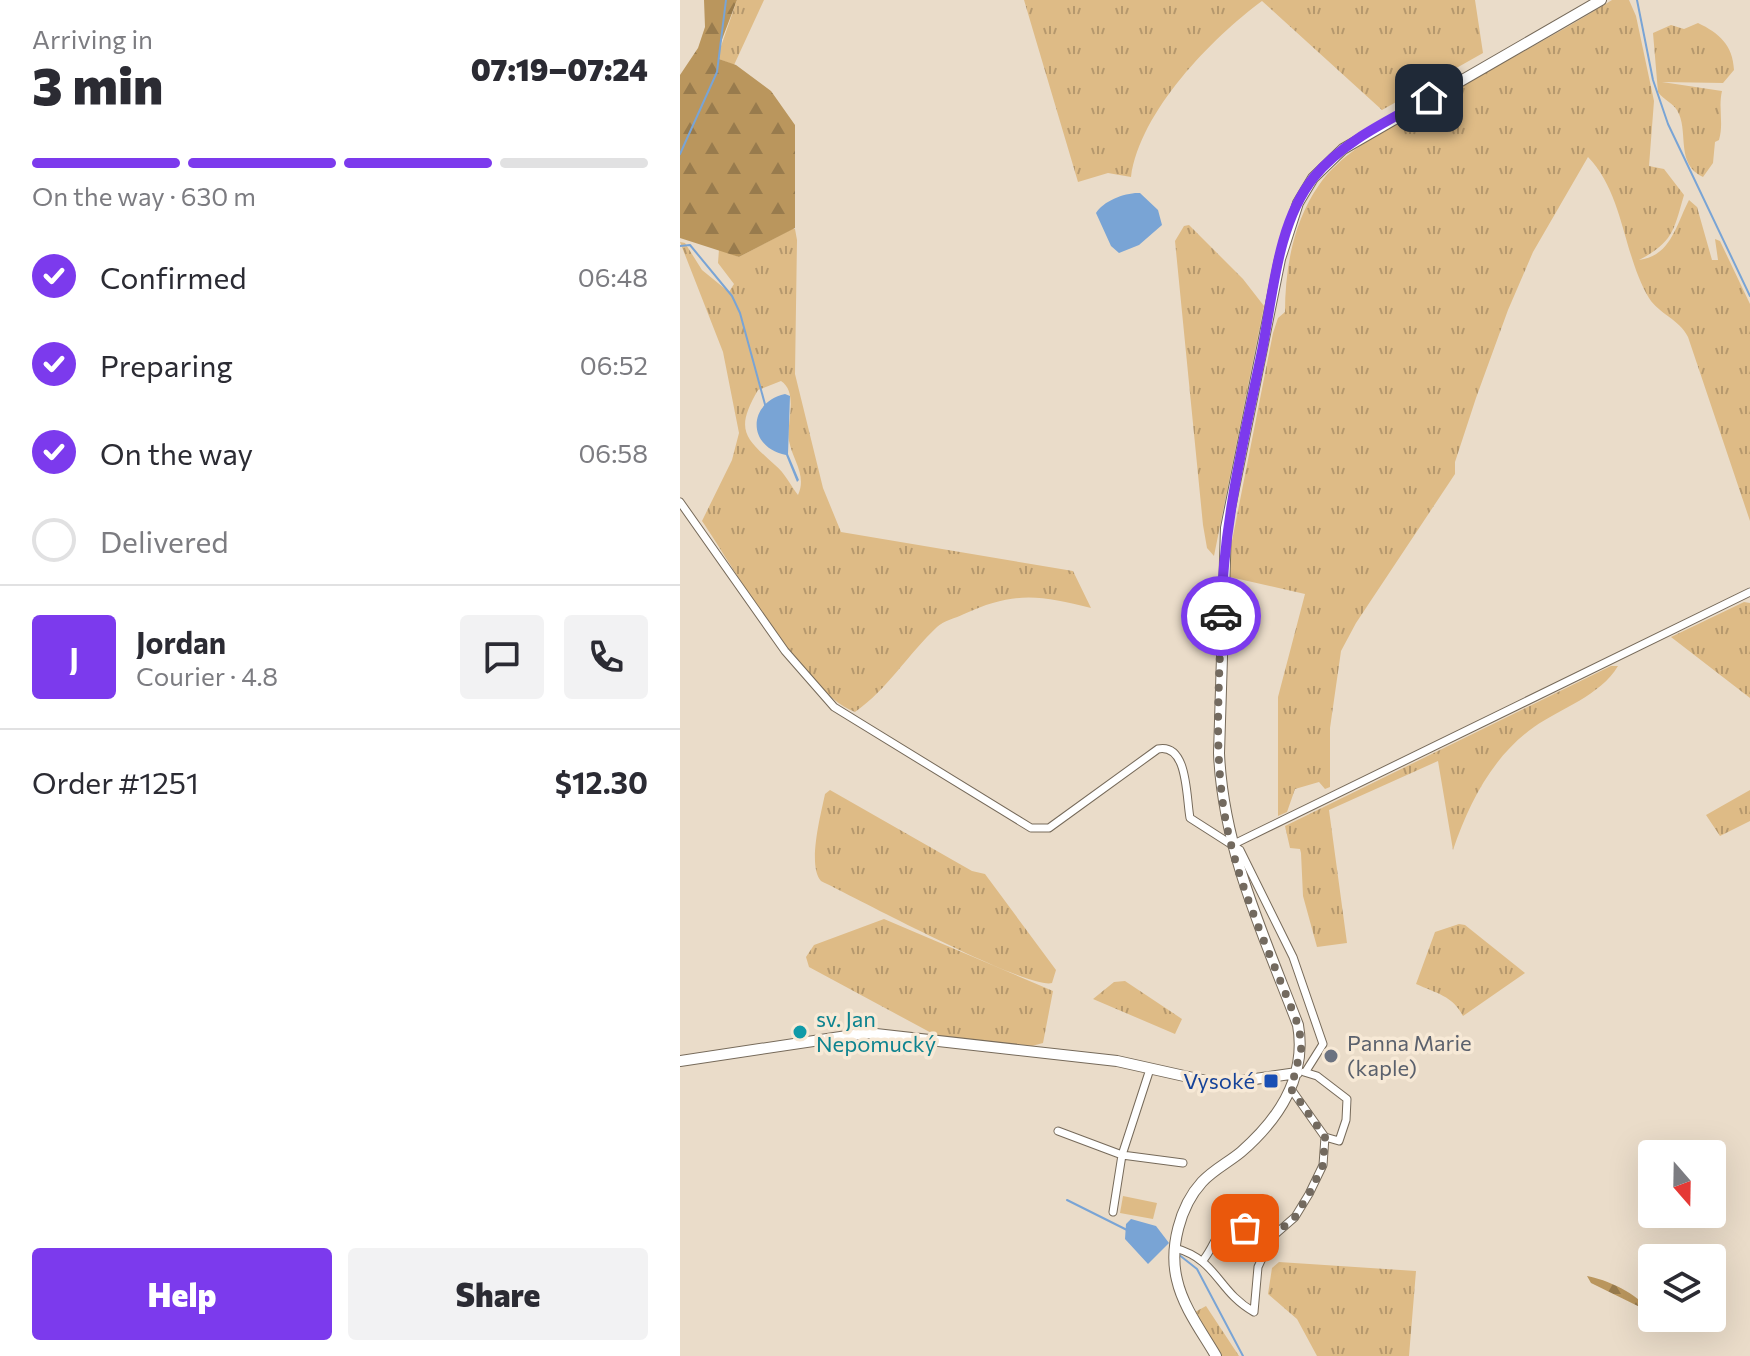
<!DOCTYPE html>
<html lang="en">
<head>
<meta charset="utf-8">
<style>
	body { margin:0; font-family:Commissioner,sans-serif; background:#f2f2f3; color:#2b2b33; height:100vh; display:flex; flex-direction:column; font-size:30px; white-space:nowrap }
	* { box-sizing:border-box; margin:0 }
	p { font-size:26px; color:#7c7c81 }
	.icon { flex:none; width:44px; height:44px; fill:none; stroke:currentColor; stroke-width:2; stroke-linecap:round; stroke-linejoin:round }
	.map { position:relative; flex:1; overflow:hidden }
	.side { display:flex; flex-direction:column; background:#fff; width:680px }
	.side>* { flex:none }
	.needle { width:52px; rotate:160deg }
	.buttons { position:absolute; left:958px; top:1140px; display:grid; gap:16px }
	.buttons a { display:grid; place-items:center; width:88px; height:88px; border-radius:8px; background:#fff; box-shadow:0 8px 32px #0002; font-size:40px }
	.pin { position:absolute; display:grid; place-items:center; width:68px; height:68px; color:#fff; margin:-34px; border-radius:16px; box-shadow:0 4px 12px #0006 }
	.courier { position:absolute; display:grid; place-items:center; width:80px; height:80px; margin:-40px; border:6px solid #7c3aed; border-radius:50%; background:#fff; color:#222; box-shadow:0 2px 10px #0007 }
	.overview em { font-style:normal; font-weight:800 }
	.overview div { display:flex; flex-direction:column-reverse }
	.overview { display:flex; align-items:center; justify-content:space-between; height:136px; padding:0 32px }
	h1 { font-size:52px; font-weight:800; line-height:60px }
	.bar { display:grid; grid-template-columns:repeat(4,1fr); gap:12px 8px; align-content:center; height:96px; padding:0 32px }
	.bar i { height:10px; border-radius:6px; background:#e1e1e2 }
	.bar .active { background:#7c3aed }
	.bar p { grid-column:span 4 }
	.line { display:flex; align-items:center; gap:20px; padding:0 32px; border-top:2px solid #e1e1e2 }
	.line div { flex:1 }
	.round { display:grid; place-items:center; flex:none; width:84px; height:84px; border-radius:8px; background:#f2f2f3 }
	ol { padding:0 32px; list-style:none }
	li { display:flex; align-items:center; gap:24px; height:88px }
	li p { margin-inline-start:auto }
	li .icon { padding:8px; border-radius:50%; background:#7c3aed; color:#fff; stroke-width:4 }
	li:last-child { color:#7c7c81 }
	li i { width:44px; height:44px; border:4px solid #e1e1e2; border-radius:50% }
	.cta { display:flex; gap:16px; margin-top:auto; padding:16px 32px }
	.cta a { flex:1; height:92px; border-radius:8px; background:#7c3aed; color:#fff; font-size:32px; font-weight:800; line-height:92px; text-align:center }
	.cta a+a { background:#f2f2f3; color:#2b2b33 }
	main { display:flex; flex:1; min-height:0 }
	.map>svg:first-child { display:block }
	.grass { fill:url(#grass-tufts); fill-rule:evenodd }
	.forest { fill:url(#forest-firs) }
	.park { fill:#debb86 }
	.water { fill:#79a4d5 }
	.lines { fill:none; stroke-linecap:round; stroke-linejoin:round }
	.stream { stroke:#79a4d5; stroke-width:2 }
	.street-casing { stroke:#766a5a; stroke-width:9 }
	.secondary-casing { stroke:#766a5a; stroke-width:12 }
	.street { stroke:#fff; stroke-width:7 }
	.secondary { stroke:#fff; stroke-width:10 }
	.done { stroke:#736a5f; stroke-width:8; stroke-dasharray:0 14.4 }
	.route { stroke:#7c3aed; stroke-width:10 }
	.culture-dot { fill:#0f9aa8; stroke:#f7e9d6; stroke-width:3 }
	.worship-dot { fill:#6b7280; stroke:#f7e9d6; stroke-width:3 }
	.transit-dot { fill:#1a4fb4; stroke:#f7e9d6; stroke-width:3 }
	.labels { text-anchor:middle; stroke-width:7; stroke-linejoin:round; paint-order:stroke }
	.culture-label { font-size:22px; fill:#0d838f; stroke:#f7e9d6; text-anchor:start }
	.worship-label { font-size:22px; fill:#5b616d; stroke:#f7e9d6; text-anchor:start }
	.transit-label { font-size:22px; fill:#164399; stroke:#f7e9d6; text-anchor:end }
</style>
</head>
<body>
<main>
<section class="side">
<div class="overview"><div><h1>3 min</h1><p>Arriving in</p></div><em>07:19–07:24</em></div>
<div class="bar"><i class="active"></i><i class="active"></i><i class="active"></i><i></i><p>On the way · 630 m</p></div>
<ol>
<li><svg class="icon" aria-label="check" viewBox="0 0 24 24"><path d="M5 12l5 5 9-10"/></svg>Confirmed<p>06:48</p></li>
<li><svg class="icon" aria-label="check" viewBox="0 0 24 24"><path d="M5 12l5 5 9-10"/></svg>Preparing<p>06:52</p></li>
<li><svg class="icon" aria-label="check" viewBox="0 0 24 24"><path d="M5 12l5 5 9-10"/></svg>On the way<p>06:58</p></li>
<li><i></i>Delivered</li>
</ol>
<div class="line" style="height:144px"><b class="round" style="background:#7c3aed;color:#fff">J</b><div><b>Jordan</b><p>Courier · 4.8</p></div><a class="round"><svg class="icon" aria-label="chat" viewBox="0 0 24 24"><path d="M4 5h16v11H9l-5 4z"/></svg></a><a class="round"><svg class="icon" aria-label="phone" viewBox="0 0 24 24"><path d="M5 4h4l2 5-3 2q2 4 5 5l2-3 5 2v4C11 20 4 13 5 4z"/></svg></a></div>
<div class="line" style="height:104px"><div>Order #1251</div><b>$12.30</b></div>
<div class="cta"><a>Help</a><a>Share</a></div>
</section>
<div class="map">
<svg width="1070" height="1356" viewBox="0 0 1070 1356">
	<defs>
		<pattern id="grass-tufts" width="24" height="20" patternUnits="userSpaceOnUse" patternTransform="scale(2)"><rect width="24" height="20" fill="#debb86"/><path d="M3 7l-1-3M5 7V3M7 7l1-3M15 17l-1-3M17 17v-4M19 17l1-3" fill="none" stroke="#b5986d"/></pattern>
		<pattern id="forest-firs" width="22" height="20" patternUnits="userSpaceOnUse" patternTransform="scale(2)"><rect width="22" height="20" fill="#ba965d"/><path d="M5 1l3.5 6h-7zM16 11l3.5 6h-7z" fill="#987b4d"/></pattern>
	</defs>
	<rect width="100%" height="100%" fill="#eadcc9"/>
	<path class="grass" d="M57,0h27l-30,65 -15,-6v-7z
		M344,0h451l8,53 -101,57 -120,-109c-50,37 -122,110 -131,176l-23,-4 -30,9z
		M932,0h17l7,16 18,85 -5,65 15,3 20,26c-10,34 -10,47 -45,65 32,-4 37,-35 50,-60l8,7 15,53h6l-3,-21 5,2 30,63v217l-62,-184c-9,-18 -29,-23 -39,-39 -26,-43 -25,-104 -61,-141l-55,95 -25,58 -32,88 -21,64v12l-99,149 -15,28 -11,77v59l-5,2 -6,-7 -24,7 -8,23 -9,4v-119l27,-103 -75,-17 1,-31 42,-213 5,-15 7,-6c0,-43 8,-90 34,-127 21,-31 60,-51 92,-70 66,-40 136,-74 201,-115z
		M1018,23c21,10 35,22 36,47l-11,13 -61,-1 60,9c-4,17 2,32 -3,49l-4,2 -2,21 -10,14c-27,-13 -15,-42 -24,-63 -5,-12 -15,-13 -21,-22l-5,-59 18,-8 13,4z
		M509,225l54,54 21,27 -50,250 -7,-8 -4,-23 -28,-284 9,-15z
		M112,229h3l2,11 -2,134 28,114 18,44 232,39 18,37c-51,-13 -77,-17 -127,6 -8,4 -21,7 -27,13 -29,27 -49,62 -82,85 -52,-20 -120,-143 -153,-191l30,-61 7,-27 -16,-81 -43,-110 5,1 17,27 27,22 5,-8 -16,-21 1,-14 20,8zM101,381c18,12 5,42 8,60 4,20 18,34 9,54 -7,-9 -13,-22 -23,-30 -31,-28 -40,-35 -17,-75z
		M1064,602l6,1v95l-79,-61z
		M931,666h7c-18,30 -57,42 -84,61 -42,30 -65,76 -81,123l-15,-89 -109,49 18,133 -30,4 -14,-51 -2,-43 -1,-4 -10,-1 -5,-22z
		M150,790l142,81 13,3 71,96 -4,13c-24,7 -196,-85 -231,-102 -14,-15 0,-67 4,-87z
		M1070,790v31l-30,15 -14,-21z
		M204,919l169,72 -10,52 -11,3 -95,-10 -128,-69 -3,-10 8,-12z
		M779,924l6,1 60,48 -62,43c-10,-20 -27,-23 -47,-32l19,-52z
		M445,981l57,38 -7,15 -82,-35 21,-17z
		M599,1262l137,9 -7,85h-92l-20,-37 -29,-25 4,-26z
		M526,1306l33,50h-18l-26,-44z"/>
	<path class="forest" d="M24,0h33l-16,42 -2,17 17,6 35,26 24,34v103l-56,29 -59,-19v-163l18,-27 7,-21z
		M907,1276c18,3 53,18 61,35l-57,-28z"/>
	<path class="park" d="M443,1196l34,7 -4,16 -33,-6z"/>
	<path class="water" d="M460,193l18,17 4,15 -23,20 -20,8 -8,-7 -15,-33c7,-12 30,-21 44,-20z
		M105,394l5,2 -2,58 11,26 -2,2 -11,-27c-40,-8 -38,-53 -1,-61z
		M451,1219l25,7 13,17 -21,21 -23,-25 1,-15z"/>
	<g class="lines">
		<path class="stream" d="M957,0l16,80 15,44 82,172
			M0,154l37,-82 9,-72
			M0,246l10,-1 42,51 8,17 26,95
			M387,1200l60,30
			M498,1254l19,15 46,87"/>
		<g class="street-casing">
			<path id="street" d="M0,502l105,149 49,56 197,121h18l109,-79c30,-6 28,47 32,69l50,32 53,107 30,87 -17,27
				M552,845l518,-253
				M611,1089l34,48 14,4 7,-21 1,-21 -30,-23 -13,-4
				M378,1131l64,24 61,8
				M433,1212l9,-57 28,-86
				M495,1248c43,12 42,43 79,64l4,-45 14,-30
				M524,1259c7,-9 10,-18 16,-27 11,-17 37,2 52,5l23,-20 14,-23 14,-29 2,-28"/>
		</g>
		<g class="secondary-casing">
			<path id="secondary" d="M0,1061l187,-28 250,28 103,23 77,-11
				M536,1356c-14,-24 -33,-49 -39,-76 -8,-32 3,-74 25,-98 11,-12 27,-20 39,-30 38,-33 66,-76 57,-127 -34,-89 -75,-176 -79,-272l7,-225 54,-269 18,-56 15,-25 30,-29 258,-149"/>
		</g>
		<use href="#street" class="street"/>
		<use href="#secondary" class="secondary"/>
	</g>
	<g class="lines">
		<path class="done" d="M541,616c-1,56 -6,115 0,171 7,82 48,162 77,238l4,20 -11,44 34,48 -2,28 -14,29 -14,23 -23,20 -27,-9"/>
		<path class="route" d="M541,616c2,-91 23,-177 41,-265 11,-56 15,-128 52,-174 29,-36 76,-57 115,-79"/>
	</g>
	<circle class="culture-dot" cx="120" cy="1032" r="8"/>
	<circle class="worship-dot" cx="651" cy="1056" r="8"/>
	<rect class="transit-dot" x="583" y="1073" width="16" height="16" rx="4"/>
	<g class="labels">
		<g class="culture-label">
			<text x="136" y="1027">sv. Jan<tspan x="136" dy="25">Nepomucký</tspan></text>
		</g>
		<g class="worship-label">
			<text x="667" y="1051">Panna Marie<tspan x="667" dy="25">(kaple)</tspan></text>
		</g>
		<g class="transit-label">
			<text x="575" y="1089">Vysoké</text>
		</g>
	</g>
</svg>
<div class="buttons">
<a><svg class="needle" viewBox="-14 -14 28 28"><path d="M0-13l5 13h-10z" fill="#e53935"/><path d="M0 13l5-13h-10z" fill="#7c7c81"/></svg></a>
<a><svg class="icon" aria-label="layers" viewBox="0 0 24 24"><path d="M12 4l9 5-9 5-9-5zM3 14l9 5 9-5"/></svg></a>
</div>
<div class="pin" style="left:565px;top:1228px;background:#ea580c"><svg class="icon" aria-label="bag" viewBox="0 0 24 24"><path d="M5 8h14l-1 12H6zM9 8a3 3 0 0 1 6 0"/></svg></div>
<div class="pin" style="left:749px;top:98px;background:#1f2937"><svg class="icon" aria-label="home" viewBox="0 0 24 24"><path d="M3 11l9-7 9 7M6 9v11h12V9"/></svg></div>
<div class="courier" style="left:541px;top:616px"><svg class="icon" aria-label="car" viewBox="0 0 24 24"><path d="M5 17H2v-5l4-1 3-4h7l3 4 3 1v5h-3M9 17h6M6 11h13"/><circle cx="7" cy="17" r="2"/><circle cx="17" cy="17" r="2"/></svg></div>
</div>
</main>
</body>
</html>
